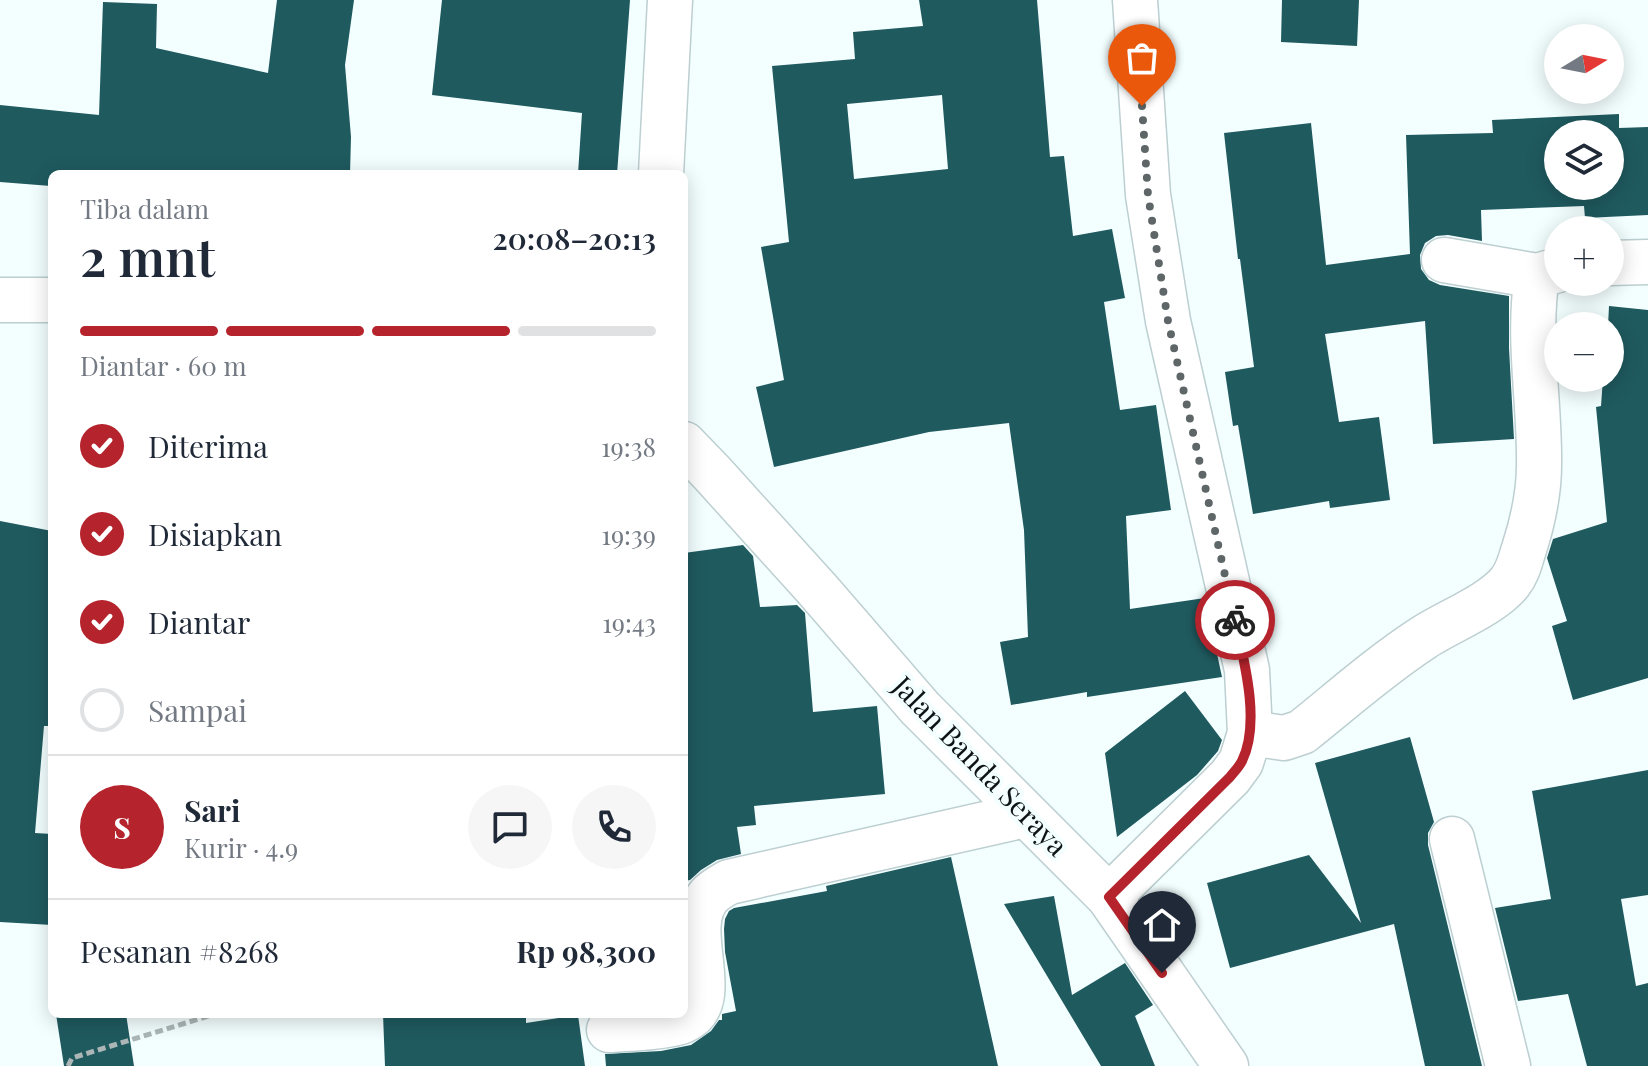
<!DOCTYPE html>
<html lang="id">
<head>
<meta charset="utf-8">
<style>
	body { margin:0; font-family:"Playfair Display",serif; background:#f6f6f7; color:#1f2937; height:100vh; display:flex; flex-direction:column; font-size:30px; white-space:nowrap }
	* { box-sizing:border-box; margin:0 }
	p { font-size:26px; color:#747a83 }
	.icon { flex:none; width:44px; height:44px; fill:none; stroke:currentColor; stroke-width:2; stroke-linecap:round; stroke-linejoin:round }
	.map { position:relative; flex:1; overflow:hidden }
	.details { position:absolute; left:48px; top:170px; width:640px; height:848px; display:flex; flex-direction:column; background:#fff; border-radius:12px; box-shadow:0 4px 20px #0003 }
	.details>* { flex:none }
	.needle { width:52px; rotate:80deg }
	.fabs { position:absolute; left:1544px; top:24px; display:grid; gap:16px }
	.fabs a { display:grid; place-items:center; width:80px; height:80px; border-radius:50%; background:#fff; box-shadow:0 4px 20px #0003; font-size:40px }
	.pin { position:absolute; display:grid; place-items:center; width:68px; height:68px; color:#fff; margin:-82px -34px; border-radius:50% 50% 50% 0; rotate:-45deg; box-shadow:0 0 8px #0007 }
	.pin .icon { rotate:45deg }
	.courier { position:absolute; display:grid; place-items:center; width:80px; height:80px; margin:-40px; border:6px solid #b5242d; border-radius:50%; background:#fff; color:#222; box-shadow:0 2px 10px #0007 }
	.summary em { font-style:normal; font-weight:600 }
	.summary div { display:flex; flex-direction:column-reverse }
	.summary { display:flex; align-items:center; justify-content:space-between; height:136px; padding:0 32px }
	h1 { font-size:52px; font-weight:600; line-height:60px }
	.bar { display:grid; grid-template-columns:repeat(4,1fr); gap:12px 8px; align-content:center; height:96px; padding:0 32px }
	.bar i { height:10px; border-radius:6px; background:#e0e1e3 }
	.bar .on { background:#b5242d }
	.bar p { grid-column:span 4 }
	.line { display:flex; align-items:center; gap:20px; padding:0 32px; border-top:2px solid #e0e1e3 }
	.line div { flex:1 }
	.round { display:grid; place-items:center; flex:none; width:84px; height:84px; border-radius:42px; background:#f6f6f7 }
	ol { padding:0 32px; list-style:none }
	li { display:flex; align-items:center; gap:24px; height:88px }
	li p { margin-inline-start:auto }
	li .icon { padding:8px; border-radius:50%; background:#b5242d; color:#fff; stroke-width:4 }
	li:last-child { color:#747a83 }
	li i { width:44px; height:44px; border:4px solid #e0e1e3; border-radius:50% }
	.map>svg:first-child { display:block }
	.building { fill:#1f5a5f; fill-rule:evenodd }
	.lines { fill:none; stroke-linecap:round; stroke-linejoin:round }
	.street-casing { stroke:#bdcfd1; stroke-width:47 }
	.secondary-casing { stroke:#bdcfd1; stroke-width:47 }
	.path { stroke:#acb6b7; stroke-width:5; stroke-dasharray:8 4; stroke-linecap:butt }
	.street { stroke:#fff; stroke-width:44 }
	.secondary { stroke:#fff; stroke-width:44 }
	.done { stroke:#5e6667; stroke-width:8; stroke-dasharray:0 14.4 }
	.route { stroke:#b5242d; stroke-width:10 }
	.labels { text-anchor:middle; stroke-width:8; stroke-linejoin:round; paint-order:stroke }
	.street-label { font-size:28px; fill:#0e1415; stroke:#f3feff }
</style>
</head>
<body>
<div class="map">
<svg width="1648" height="1066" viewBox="0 0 1648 1066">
	<rect width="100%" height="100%" fill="#f3feff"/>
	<path class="building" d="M277,0h77l-9,65 6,72 -1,37h-298l-1,12 -51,-4v-77l99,10 4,-113 54,2 -1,44 112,25z
		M442,0h188l-13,174h-39l4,-61 -150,-18z
		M919,0h118l13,157 14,-1 9,80 39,-7 13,69 -21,4 16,108 36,-5 15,105 -45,6 4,93 75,-11 17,79 -135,20v-5l-76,13 -11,-63 28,-5 -4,-107 -15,-107 -80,9 -155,35 -18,-80 28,-7 -23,-133 28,-5 -17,-176 83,-7 -2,-27 70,-6zM942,95l6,74 -94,10 -7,-75z
		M1282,0h77l-2,46 -76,-4z
		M1619,114v14l29,-1v88l-63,3 -1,-12 -103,4 1,31 -34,-6 -12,1 -11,7 -5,12 1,14 8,11 11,5 69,11v52l5,91 -81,5 -8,-123 -100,13 14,88 40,-5 11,83 -60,8 -1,-7 -76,13 -15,-89 -5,1 -8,-54 29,-5 -14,-108h-2l-14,-126 87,-10 15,142 84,-11 -4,-119 87,-2 -1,-13zM1558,134h52v52h-52z
		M1609,306l39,4v368l-75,22 -21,-74 15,-5 -20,-63 6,-19 54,-17 -11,-115 5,-1 2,-28h7v-52h-2z
		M0,521l52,10v195h-8l-9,107 17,1v91l-52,-3z
		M743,545l10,11 7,51 37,-2 8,8 8,99 64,-6 8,88 -131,12 2,19 -19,2 4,27 -24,6 -16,10 -11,10 -6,1v-328z
		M1185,691l37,49 -4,11 -21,24 -80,62 -12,-84z
		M1410,737l24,85 -6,11v12l54,221h-57l-31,-142 -164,44 -23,-85 102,-28 52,68 -46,-160z
		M1648,770v125l-27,4 15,87 12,-3v83h-61l-19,-72 -50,7 -23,-93 56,-9 -19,-108z
		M951,857l47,209h-392l-1,-12 56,-3 30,-6 20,-14 8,-11h3v-6l14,-3 -11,-59 -1,-23 1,-10 4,-8 5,-3 93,-17 -1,-5z
		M1054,896l18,99 53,-32 28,42 -18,11 20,50h-54l-97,-162z
		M56,1014h70l8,52h-70z
		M383,1014h143v9l52,-8 7,51h-200z"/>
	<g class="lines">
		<g class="street-casing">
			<path id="street" d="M661,174l9,-174
				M1444,260l93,16
				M1610,263l38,-1
				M1250,733l34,5 18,-6c40,-32 78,-66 121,-94 24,-16 69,-33 87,-56 8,-10 10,-21 14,-33 9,-28 15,-54 15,-84 1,-63 -12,-126 -2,-189l21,-6
				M1452,839l56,227
				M1109,897l121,-120 11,-15 9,-29 -3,-63 -79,-349 -20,-126 -13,-195
				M609,1030c17,-1 61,-3 74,-9 44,-20 -4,-90 26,-125 5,-6 13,-10 20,-14l296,-67"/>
		</g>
		<g class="secondary-casing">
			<path id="secondary" d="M0,300h52
				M684,444l28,29 105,116 103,119 189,189 117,169"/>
		</g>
		<path class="path" d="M68,1066l4,-8 143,-44"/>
		<use href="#street" class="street"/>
		<use href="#secondary" class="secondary"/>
	</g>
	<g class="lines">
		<path class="done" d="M1142,106l6,89 20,126 67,299"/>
		<path class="route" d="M1162,973l-53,-76 121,-120c4,-5 9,-10 12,-16 19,-38 2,-101 -7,-141"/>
	</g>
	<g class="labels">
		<g class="street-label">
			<text transform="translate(980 766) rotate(46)" y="10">Jalan Banda Seraya</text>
		</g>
	</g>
</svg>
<div class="fabs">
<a><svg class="needle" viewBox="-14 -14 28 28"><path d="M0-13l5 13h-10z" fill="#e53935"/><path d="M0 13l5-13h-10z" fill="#747a83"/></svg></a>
<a><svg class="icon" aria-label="layers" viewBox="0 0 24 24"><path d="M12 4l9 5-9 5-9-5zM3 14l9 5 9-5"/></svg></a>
<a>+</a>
<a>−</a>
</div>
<div class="pin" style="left:1142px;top:106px;background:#ea580c"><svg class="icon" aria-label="bag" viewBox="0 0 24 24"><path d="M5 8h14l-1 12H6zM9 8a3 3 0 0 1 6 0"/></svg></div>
<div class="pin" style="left:1162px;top:973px;background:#1f2937"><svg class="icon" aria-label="home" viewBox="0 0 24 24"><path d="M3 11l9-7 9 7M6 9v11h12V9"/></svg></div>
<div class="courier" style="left:1235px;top:620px"><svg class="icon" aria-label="bike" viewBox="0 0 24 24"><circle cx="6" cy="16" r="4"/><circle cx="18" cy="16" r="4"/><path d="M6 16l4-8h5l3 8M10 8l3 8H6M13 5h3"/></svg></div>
<section class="details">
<div class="summary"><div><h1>2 mnt</h1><p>Tiba dalam</p></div><em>20:08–20:13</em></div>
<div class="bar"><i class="on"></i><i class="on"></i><i class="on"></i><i></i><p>Diantar · 60 m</p></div>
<ol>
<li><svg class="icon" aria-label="check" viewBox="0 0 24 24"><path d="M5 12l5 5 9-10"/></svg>Diterima<p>19:38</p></li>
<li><svg class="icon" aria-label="check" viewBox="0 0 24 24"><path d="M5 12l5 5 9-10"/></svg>Disiapkan<p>19:39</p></li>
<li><svg class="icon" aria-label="check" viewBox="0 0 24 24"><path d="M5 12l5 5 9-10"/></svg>Diantar<p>19:43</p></li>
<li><i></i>Sampai</li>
</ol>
<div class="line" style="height:144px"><b class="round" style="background:#b5242d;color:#fff">S</b><div><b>Sari</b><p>Kurir · 4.9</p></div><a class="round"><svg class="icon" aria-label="chat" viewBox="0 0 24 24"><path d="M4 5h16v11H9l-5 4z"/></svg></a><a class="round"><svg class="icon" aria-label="phone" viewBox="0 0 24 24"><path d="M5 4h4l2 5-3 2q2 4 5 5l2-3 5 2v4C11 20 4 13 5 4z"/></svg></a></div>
<div class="line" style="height:104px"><div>Pesanan #8268</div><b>Rp 98,300</b></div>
</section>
</div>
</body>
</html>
